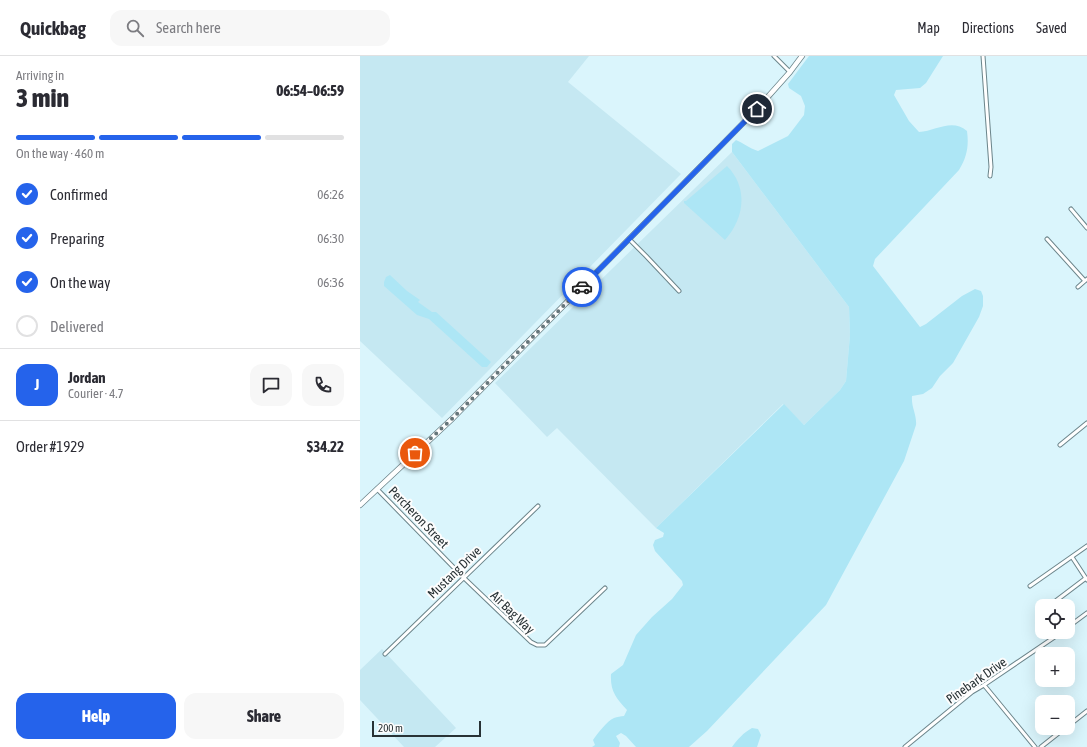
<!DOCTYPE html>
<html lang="en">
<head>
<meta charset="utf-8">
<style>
	body { margin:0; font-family:"Asap Condensed",sans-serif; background:#f7f7f7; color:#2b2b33; height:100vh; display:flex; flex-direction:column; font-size:15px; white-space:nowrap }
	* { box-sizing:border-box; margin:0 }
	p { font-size:13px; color:#7c7c81 }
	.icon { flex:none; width:22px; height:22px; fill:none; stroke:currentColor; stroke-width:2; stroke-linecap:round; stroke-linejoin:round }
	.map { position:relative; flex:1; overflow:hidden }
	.sheet { display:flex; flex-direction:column; background:#fff; width:360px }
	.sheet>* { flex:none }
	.buttons { position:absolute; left:675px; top:543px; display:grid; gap:8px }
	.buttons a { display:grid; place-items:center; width:40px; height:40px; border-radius:8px; background:#fff; box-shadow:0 4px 16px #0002; font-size:20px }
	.scale { position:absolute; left:12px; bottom:10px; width:109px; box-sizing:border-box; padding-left:4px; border:2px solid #283235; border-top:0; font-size:11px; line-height:14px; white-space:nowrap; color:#283235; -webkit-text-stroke:3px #fdfdfd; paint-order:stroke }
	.pin { position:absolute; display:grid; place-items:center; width:34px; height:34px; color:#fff; margin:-17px; border:2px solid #fff; border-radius:50%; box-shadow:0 1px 4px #0007 }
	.courier { position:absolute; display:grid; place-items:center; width:40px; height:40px; margin:-20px; border:3px solid #2563eb; border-radius:50%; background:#fff; color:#222; box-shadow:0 1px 5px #0007 }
	.head em { font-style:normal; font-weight:800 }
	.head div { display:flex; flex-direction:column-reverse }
	.head { display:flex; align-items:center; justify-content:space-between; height:68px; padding:0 16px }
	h1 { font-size:26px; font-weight:800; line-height:30px }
	.bar { display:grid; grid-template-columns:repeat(4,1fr); gap:6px 4px; align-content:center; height:48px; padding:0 16px }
	.bar i { height:5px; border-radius:3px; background:#e1e1e2 }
	.bar .selected { background:#2563eb }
	.bar p { grid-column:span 4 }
	.line { display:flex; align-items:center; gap:10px; padding:0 16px; border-top:1px solid #e1e1e2 }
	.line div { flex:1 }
	.round { display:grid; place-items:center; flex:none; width:42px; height:42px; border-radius:12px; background:#f7f7f7 }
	ol { padding:0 16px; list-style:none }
	li { display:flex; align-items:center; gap:12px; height:44px }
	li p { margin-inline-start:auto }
	li .icon { padding:4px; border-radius:50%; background:#2563eb; color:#fff; stroke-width:4 }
	li:last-child { color:#7c7c81 }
	li i { width:22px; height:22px; border:2px solid #e1e1e2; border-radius:50% }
	.action { display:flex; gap:8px; margin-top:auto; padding:8px 16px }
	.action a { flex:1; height:46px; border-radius:12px; background:#2563eb; color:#fff; font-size:16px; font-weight:800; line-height:46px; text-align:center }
	.action a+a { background:#f7f7f7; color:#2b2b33 }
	header { display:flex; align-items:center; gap:24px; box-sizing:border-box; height:56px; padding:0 20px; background:#fff; border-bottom:1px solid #e1e1e2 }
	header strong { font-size:19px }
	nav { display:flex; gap:22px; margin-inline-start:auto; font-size:14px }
	.search { width:280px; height:36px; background:#f7f7f7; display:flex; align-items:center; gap:10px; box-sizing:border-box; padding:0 14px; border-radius:12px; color:#7c7c81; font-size:15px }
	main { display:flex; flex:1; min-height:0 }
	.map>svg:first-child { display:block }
	.built { fill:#c5e8f2 }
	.green { fill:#ade6f5 }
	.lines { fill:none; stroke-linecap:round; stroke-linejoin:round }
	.minor-casing { stroke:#6c858b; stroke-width:5 }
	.secondary-casing { stroke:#6c858b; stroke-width:6 }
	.minor { stroke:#fff; stroke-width:3 }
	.secondary { stroke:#fff; stroke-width:4.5 }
	.done { stroke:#66767b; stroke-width:4; stroke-dasharray:0 7.2 }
	.route { stroke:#2563eb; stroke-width:5 }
	.labels { text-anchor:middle; stroke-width:4; stroke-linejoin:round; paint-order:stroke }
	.street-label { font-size:13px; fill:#283235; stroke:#fdfdfd }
</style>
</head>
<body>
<header>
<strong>Quickbag</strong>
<div class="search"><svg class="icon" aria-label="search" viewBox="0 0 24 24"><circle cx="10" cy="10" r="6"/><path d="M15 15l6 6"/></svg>Search here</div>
<nav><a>Map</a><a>Directions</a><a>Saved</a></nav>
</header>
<main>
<section class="sheet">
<div class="head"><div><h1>3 min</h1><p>Arriving in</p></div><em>06:54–06:59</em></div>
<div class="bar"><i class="selected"></i><i class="selected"></i><i class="selected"></i><i></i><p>On the way · 460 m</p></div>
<ol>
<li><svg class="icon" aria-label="check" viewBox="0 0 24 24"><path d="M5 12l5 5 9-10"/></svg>Confirmed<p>06:26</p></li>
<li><svg class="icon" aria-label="check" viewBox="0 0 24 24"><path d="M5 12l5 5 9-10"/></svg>Preparing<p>06:30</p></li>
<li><svg class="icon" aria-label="check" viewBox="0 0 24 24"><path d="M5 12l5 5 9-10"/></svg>On the way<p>06:36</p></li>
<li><i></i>Delivered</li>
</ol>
<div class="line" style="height:72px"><b class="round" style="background:#2563eb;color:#fff">J</b><div><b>Jordan</b><p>Courier · 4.7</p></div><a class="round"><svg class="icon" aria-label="chat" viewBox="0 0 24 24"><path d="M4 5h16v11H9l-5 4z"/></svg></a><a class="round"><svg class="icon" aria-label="phone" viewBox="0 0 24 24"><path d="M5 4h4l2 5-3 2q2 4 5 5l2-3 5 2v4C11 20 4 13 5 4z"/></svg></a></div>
<div class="line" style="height:52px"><div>Order #1929</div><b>$34.22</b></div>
<div class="action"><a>Help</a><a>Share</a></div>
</section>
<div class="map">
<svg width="727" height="691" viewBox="0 0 727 691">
	<rect width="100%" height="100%" fill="#daf5fc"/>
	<path class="built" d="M0,0h229l-21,26 113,92 -239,244 -82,-77z
		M372,96l117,155 1,28 -4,46 -6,9 -36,35 -21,-21 -127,124 -99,-100 -10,9 -52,-54z
		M22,593l74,79 -21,19h-31l-44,-47v-30z"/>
	<path class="green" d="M449,0h134l-17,27 -6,5 -24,2 -2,5 15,26 10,11c17,-1 33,-14 48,-1 2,15 0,26 -8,39l-84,89 -2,7 47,61 6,-3 36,-28 13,-7 6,2 2,5v10l-4,11 -26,46 -13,13 -8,12 -9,6 -11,2c-1,11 5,19 4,29l-12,36 -78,144 -119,126 -18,16h-53l-10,-11 -5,-3 -5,3 4,7 -1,4h-27l3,-2 -2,-5c4,-6 14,-19 21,-22 3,-1 7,-2 10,-2l3,-6c-11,-12 -17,-19 -16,-36l12,-9 13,-30 16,-18 20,-18 11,-14 -1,-4 -27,-30 -2,-6 2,-5 8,-3 1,-4 -8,-5 128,-124 20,21 36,-35 6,-9 4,-46 -1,-28 -117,-155v-8l4,-4c7,3 13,8 22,11l30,-15 16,-21 1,-9 -4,-10 -12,-8 -1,-4z
		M367,110c22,22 17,53 -2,74l-41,-37v-2h2z
		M30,219l17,16 13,9 -2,2 14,10h4l55,50 -4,5h-5l-53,-48 -12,-4 -33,-29v-4l2,-5z
		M392,672l6,1 3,6 -4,12h-25c6,-8 11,-14 20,-19z"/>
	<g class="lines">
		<g class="minor-casing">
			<path id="minor" d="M414,0l16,16
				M623,0l8,111 -1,9
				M711,153l16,19
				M269,183l17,17 33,35
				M687,183l38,42
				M718,231l9,-8
				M700,389l27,-22
				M17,433l86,88 68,65 6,3h8l60,-57
				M712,501l15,23
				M670,530l57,-40
				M689,550l37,-28
				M708,571l19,-14
				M25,598l153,-148
				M624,629l51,62
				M708,670l19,-15
				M545,691l67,-55 12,-7 78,-53
				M681,691l24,-19"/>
		</g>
		<g class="secondary-casing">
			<path id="secondary" d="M0,449l93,-87 304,-309 33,-37 12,-16"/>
		</g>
		<use href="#minor" class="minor"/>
		<use href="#secondary" class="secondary"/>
	</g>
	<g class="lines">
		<path class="done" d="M55,397l38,-35 129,-131"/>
		<path class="route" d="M222,231l175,-178"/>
	</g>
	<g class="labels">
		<g class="street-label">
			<text transform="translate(59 461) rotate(46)" y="5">Percheron Street</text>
			<text transform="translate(94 516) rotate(-44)" y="5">Mustang Drive</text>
			<text transform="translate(153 556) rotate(44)" y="5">Air Bag Way</text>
			<text transform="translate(616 624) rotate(-35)" y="5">Pinebark Drive</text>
		</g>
	</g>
</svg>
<div class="buttons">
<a><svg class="icon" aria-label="locate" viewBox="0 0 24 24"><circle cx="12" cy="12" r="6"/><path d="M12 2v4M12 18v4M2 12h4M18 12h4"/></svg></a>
<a>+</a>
<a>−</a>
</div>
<div class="scale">200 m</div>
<div class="pin" style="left:55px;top:397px;background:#ea580c"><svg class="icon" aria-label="bag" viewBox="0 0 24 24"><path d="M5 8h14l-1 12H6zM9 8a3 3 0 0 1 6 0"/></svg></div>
<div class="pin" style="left:397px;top:53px;background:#1f2937"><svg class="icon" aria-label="home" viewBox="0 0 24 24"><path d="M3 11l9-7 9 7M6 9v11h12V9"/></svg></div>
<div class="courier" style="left:222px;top:231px"><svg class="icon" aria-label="car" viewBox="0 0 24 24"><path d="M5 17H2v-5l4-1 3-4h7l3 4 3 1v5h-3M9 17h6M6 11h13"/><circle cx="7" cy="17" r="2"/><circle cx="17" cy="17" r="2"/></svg></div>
</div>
</main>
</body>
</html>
